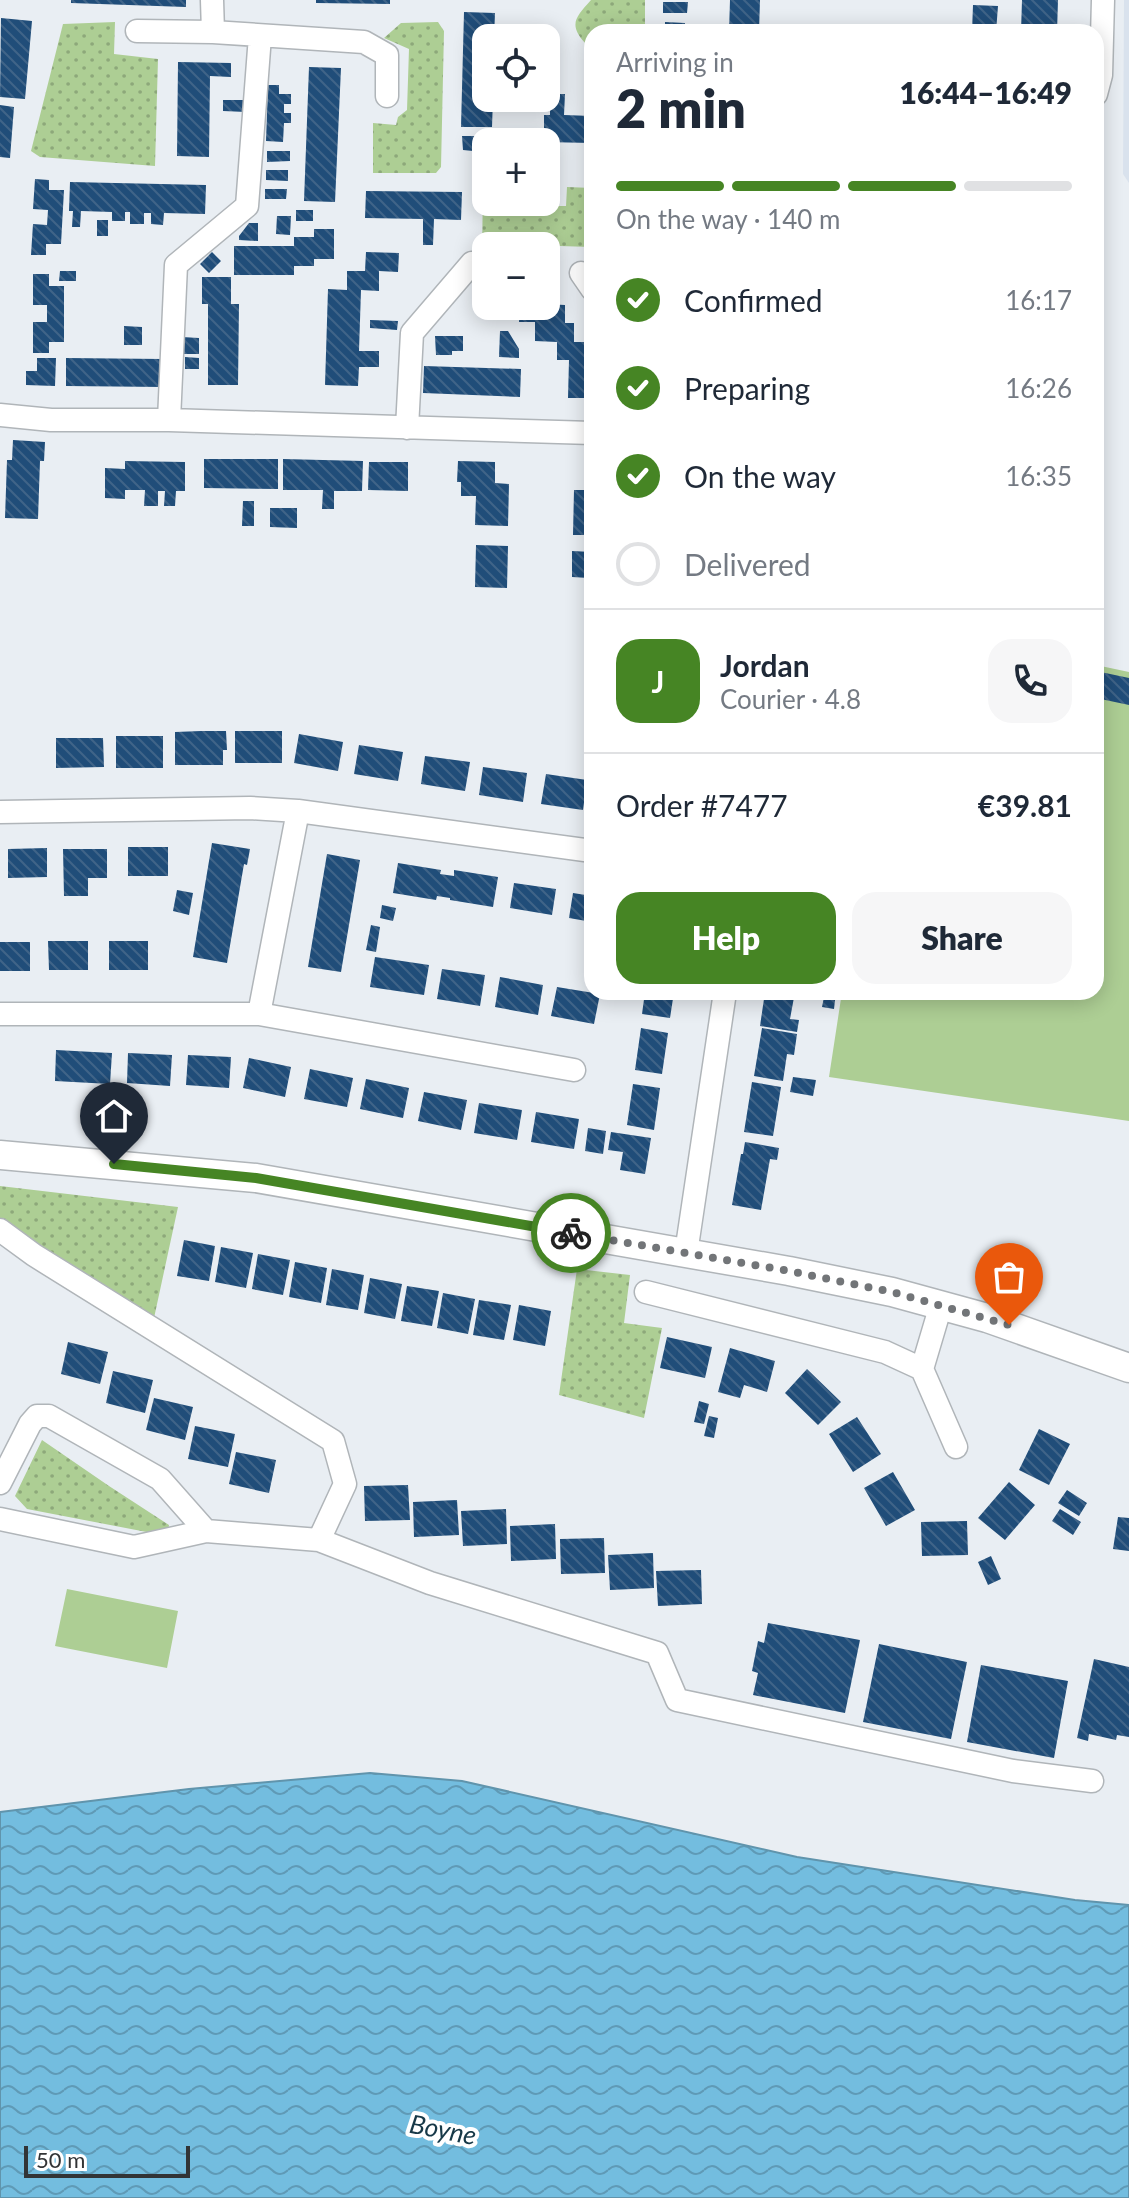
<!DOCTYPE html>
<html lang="en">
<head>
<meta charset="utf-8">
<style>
	body { margin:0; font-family:Lato,sans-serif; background:#f6f6f7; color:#1f2937; height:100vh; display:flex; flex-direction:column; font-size:30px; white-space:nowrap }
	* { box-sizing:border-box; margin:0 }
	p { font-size:26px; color:#747a83 }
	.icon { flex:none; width:44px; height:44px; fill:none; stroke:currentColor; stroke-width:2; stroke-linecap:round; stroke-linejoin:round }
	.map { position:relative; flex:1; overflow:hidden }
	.sheet { position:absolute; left:584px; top:24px; width:520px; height:976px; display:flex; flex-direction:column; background:#fff; border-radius:24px; box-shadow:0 4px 20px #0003 }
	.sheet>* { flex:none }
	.tools { position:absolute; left:472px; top:24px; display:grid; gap:16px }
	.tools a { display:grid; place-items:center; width:88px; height:88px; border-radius:16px; background:#fff; box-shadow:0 4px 20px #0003; font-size:40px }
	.scale { position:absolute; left:24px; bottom:20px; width:166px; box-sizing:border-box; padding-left:8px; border:4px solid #323436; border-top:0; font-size:22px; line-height:28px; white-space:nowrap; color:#323436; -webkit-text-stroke:6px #fff; paint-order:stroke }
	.pin { position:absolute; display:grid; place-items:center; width:68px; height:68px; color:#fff; margin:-82px -34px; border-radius:50% 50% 50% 0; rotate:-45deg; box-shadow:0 0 8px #0007 }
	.pin .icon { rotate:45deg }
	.courier { position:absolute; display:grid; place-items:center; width:80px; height:80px; margin:-40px; border:6px solid #468524; border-radius:50%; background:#fff; color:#222; box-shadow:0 2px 10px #0007 }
	.summary em { font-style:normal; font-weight:800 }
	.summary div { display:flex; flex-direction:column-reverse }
	.summary { display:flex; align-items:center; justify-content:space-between; height:136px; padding:0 32px }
	h1 { font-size:52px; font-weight:800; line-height:60px }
	.bar { display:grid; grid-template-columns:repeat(4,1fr); gap:12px 8px; align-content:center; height:96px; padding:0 32px }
	.bar i { height:10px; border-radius:6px; background:#e0e1e3 }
	.bar .selected { background:#468524 }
	.bar p { grid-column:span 4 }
	.line { display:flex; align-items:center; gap:20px; padding:0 32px; border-top:2px solid #e0e1e3 }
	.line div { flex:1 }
	.round { display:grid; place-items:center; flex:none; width:84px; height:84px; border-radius:24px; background:#f6f6f7 }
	ol { padding:0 32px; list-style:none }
	li { display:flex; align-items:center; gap:24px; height:88px }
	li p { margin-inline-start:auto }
	li .icon { padding:8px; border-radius:50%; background:#468524; color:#fff; stroke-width:4 }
	li:last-child { color:#747a83 }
	li i { width:44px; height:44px; border:4px solid #e0e1e3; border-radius:50% }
	.action { display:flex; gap:16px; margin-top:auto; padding:16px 32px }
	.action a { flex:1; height:92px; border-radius:24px; background:#468524; color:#fff; font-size:32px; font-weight:800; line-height:92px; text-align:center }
	.action a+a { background:#f6f6f7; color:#1f2937 }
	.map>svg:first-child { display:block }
	.built { fill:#d9e2ed }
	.grass { fill:url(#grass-dots) }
	.garden { fill:#adce94 }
	.water { fill:url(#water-waves); stroke:#6094ac; stroke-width:2 }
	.building { fill:url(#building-back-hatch) }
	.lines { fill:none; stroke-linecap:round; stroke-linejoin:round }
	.minor-casing { stroke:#b0b5b9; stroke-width:25 }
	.tertiary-casing { stroke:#b0b5b9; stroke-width:31 }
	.minor { stroke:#fff; stroke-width:22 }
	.tertiary { stroke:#fff; stroke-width:28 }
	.done { stroke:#727578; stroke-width:8; stroke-dasharray:0 14.4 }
	.route { stroke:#468524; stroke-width:10 }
	.labels { text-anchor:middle; stroke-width:8; stroke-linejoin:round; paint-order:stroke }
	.water-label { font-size:26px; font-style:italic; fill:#173948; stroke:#fff }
</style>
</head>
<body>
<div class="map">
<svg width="1129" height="2198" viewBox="0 0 1129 2198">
	<defs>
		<pattern id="grass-dots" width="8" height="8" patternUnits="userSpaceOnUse" patternTransform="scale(2)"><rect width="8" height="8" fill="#adce94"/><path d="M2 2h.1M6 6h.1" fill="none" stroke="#8da87a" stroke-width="1.8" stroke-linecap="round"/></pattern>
		<pattern id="water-waves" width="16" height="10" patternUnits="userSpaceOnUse" patternTransform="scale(2)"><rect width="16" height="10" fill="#73bddf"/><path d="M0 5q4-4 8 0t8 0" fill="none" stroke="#5f9ab6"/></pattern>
		<pattern id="building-back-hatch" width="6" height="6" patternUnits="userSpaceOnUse" patternTransform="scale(2)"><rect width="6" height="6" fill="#204d79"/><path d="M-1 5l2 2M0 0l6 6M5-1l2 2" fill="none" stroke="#406488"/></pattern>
	</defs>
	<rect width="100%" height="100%" fill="#e9eef3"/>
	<path class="built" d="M1124,0h5v183l-6,-9z"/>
	<path class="grass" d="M591,0h54v32h-53v11h-7c-17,-19 -9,-26 6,-43z
		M115,22l-1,32 44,5 -3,107 -115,-9 -9,-6 32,-127z
		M438,22l6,9 -3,136 -5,6h-63v-50l23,2 2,-8 9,-7 2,-61 -25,-11 17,-15z
		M483,185h3v17h59l1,4h20l1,-19 25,1v59l-33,-1 -1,13 -12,-1v-12h-60v9h-4z
		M0,1186l178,21 -24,111 -147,-93 -7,-6z
		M577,1269l53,6 -6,48 38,5 -18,90 -85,-23z
		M42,1440l67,46 60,39 -1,7 -11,2 -130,-25 -12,-13z"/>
	<path class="garden" d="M1096,665l33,7v449l-300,-44 13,-85h254z
		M67,1589l111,22 -11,57 -112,-22z"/>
	<path class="water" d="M370,1773l92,8 335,76 278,43 54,5v293h-1129v-386l189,-23z"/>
	<path class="building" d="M71,0h115v7l-115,-4z
		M316,0h74v4l-74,-1z
		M730,0h30l-1,32h-30z
		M1022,0h36l-1,32h-36z
		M663,2h25l-1,11h-24z
		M973,5l25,1 -2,26h-24z
		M464,12l31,1 -1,25h-8v60h7l-1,29h-31z
		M1,18l31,3 -7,78 -25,-2z
		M665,22l20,1v9h-20z
		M178,62l53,1v14l-21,-1 -1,81 -32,-1z
		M309,67l32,1 -6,134 -31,-1z
		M268,85h11v9h12v10h-7v9h7v10h-7l-1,19 -17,-1z
		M550,94h15l-1,21 28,1v27l-48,-1v-27h6z
		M223,100h24l-1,12 -23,-1z
		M0,105l14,2 -4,51 -10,-1z
		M462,136h28v6h-4v21h-13v-12l-10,-1z
		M509,136l31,1v5h-31z
		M267,151h23v10l-23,1z
		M266,170h22v11l-22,-1z
		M35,179l14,1v10h15l-3,54h-15v11h-15l2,-31 14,1 1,-15 -15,-1z
		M70,182l136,3 -1,29 -41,-1 -1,12 -12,-1v-11h-7v11h-14v-12h-5v9h-13v-9l-31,-1 -1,16h-8l1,-16h-4z
		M265,189h22l-1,10h-21z
		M366,191l96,1 -1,28 -27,-1 -1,26h-10v-26l-58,-1z
		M296,210h17v11h-17z
		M1096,213l8,1 -1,28 -7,-1z
		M277,216h14l-1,19 -14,-1z
		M97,220h11v16h-11z
		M249,223h9v18l-19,-1v-4z
		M314,229h20v30h-20v7h-20v9h-60v-29h60v-9h20z
		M212,252l9,9 -12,12 -9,-9z
		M366,252l33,1 -1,19 -19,-1v20l-18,-1 -2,61h20v16h-20l-1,19 -33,-1 3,-96 19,1v-19h18z
		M60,271h16v10h-17z
		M33,274h16v12h15v56h-15v11h-16v-31h14v-17h-14z
		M202,277h29v27h8l-1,81h-30v-81h-6z
		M546,304l19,1v18h9v19h15v19h3v37h-24l1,-38h-12v-18l-22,-1v-19h-16l1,-16h26z
		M370,320l28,1 -1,9 -27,-2z
		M124,326l18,1v18h-18z
		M500,331h8l11,18v9l-20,-1z
		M435,336h28v15h-11v4h-16z
		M182,337l17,1v16h-17z
		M185,357l14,1v11h-14z
		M37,358h19l-1,28 -29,-1v-14h11z
		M66,358l97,1v28l-97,-1z
		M424,366l97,3 -1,28 -97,-4z
		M13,440l32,2 -1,19h-4l-2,58 -33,-1 2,-58h5z
		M204,459h74v30l-74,-1z
		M283,459l80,2 -1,30h-28v18h-12l1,-19h-40z
		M125,461l60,1v29h-9l-1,15h-11l1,-15h-7v15h-14l1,-16h-20v9l-20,-1v-30l20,1z
		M458,461l37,1v21l14,1 -1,42 -33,-1 1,-29h-15v-14h-4z
		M369,462h39v29l-40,-1z
		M574,490h18v45h-19z
		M243,501h11v25h-12z
		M270,508h27v20l-27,-1z
		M476,545l32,1 -1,42 -32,-1z
		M572,551l20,1v43h-3v-17l-17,-1z
		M1096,671l33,7v27l-33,-7z
		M201,731h25l1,19h-4v15h-48v-33z
		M235,731h47v32h-47z
		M299,734l44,8 -5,29 -44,-8z
		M116,736h47v32h-47z
		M56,738h47l1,29 -48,1z
		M359,745l44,7 -5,29 -44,-7z
		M425,756l45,6 -5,29 -44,-7z
		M483,767l44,6 -4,29 -44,-7z
		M546,774l41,6 -4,30 -42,-6z
		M212,843l38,6 -3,16 -3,-1 -17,99 -34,-6z
		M128,847h40v29h-40z
		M47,848v29l-39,1v-29z
		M63,849h44v29h-19v18h-24z
		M327,854l33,6 -19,112 -33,-5z
		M398,863l43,7 -1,4 14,2v-6l44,7 -5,30 -43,-7v-2l-13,-2 -1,4 -43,-7z
		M514,883l42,6 -4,26 -42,-7z
		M177,890l16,3 -4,22 -16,-4z
		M573,893l19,3v26l-23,-4z
		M382,905l14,3 -3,13 -13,-3z
		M371,925l9,2 -4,25 -10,-2z
		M48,941h40v29h-39z
		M109,941h39v29h-39z
		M0,942h30v29h-30z
		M375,957l54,8 -5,30 -54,-8z
		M442,969l43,6 -5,31 -43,-7z
		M500,977l43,8 -5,30 -43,-8z
		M557,987l43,7 -6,30 -43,-8z
		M645,992h29l-4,26 -28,-4z
		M765,992h30l-5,27 9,1 -2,12 -37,-6z
		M825,992h11l-2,17 -12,-2z
		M641,1028l27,5 -6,41 -27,-4z
		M762,1028l35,6 -3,21 -7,-1 -4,27 -29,-5z
		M56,1050l56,3 -2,31 -55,-3z
		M128,1053l44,2 -2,31 -43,-3z
		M188,1055l43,2 -2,31 -43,-3z
		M249,1058l42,9 -6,30 -42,-9z
		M310,1069l43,9 -6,29 -43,-8z
		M793,1077l23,3 -3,16 -23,-4z
		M366,1079l43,9 -6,30 -43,-9z
		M752,1082l29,5 -8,49 -29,-4z
		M633,1084l27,4 -6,42 -27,-5z
		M424,1092l43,8 -6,30 -43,-9z
		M479,1103l43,7 -5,30 -43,-7z
		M536,1112l43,7 -5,30 -43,-7z
		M588,1128l18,3 -3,23 -18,-3z
		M611,1132l40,6 -6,36 -25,-4 3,-18 -15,-2z
		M745,1142l34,6 -2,12 -7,-1 -9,51 -29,-5 9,-51h2z
		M184,1240l31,6 -6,35 -32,-5z
		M221,1247l32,6 -7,35 -31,-6z
		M258,1254l32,6 -7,35 -31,-6z
		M295,1262l32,6 -6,35 -32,-6z
		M332,1269l32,6 -6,35 -32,-5z
		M370,1278l32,6 -7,35 -31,-6z
		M407,1286l32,5 -7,35 -31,-5z
		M443,1293l32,6 -7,35 -31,-6z
		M479,1300l32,5 -7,35 -31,-5z
		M519,1305l32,6 -6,35 -32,-6z
		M667,1337l45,10 -7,31 -45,-10z
		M68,1342l40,10 -8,32 -39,-10z
		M730,1348l45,13 -8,31 -23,-7 -4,13 -22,-6z
		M807,1369l34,33 -23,23 -33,-32z
		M113,1371l40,9 -8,33 -39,-10z
		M154,1398l39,9 -8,33 -39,-10z
		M699,1401l10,3 -5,20 -10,-2z
		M709,1416l9,2 -4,20 -10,-2z
		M857,1417l24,37 -28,18 -24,-38z
		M195,1426l40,8 -7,33 -40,-8z
		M1039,1429l31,15 -21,41 -30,-15z
		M236,1452l40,8 -7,33 -40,-9z
		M893,1472l22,38 -29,16 -22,-38z
		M1009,1482l26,23 -30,35 -27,-22z
		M408,1485l2,35 -45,1 -1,-35z
		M1067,1490l20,13 -8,13 -21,-13z
		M457,1500l2,35 -45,2 -1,-35z
		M506,1509l1,35 -44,2 -2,-35z
		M1060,1509l21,13 -8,13 -21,-14z
		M1118,1517l11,1v33l-16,-2z
		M967,1521l1,34 -46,1 -1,-34z
		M555,1524l1,35 -45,2 -1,-35z
		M604,1538l1,35 -44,1 -1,-35z
		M653,1553l1,35 -44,2 -2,-35z
		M991,1556l10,23 -13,6 -10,-23z
		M701,1570l1,34 -44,2 -2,-35z
		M768,1623l92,17 -15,73 -92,-18 5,-22 -6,-2 6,-30 6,2z
		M879,1644l88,18 -16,77 -88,-17z
		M1094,1659l35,8v70l-12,-2 -1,5 -27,-6 -1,7 -11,-3z
		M981,1665l87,16 -14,77 -87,-16z"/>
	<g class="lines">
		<g class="minor-casing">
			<path id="minor" d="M212,0l1,32
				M137,31l76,1 151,10 23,13v41
				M1096,94l5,-19 2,-75
				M581,273l11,16
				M0,415l51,5h118l423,13
				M169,420l7,-155 71,-59 13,-170
				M407,428l5,-95 60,-70
				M0,812l250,-4 48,3 294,40
				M0,1014h259l315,56
				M259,1014l39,-203
				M0,1230l34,25 299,186 12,43 -26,56
				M686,1253l39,-261
				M646,1292l239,60 37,17 34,78
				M922,1369l19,-64
				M0,1483l30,-59 7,-8h12l111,63 46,52
				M0,1519l134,28 72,-16 113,9 111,43 227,70 20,47 336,71 79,10"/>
		</g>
		<g class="tertiary-casing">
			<path id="tertiary" d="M0,1155l256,23 533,93 103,21 95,26 142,50"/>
		</g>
		<use href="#minor" class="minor"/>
		<use href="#tertiary" class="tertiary"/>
	</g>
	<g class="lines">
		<path class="done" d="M571,1233l218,38 103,21 117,33"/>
		<path class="route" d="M114,1164l142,14 315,55"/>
	</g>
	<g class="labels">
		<g class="water-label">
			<text transform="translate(443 2130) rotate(11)" y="9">Boyne</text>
		</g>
	</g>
</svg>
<div class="tools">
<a><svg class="icon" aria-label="locate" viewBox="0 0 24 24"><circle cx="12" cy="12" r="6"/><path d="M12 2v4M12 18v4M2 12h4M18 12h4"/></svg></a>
<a>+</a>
<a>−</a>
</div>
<div class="scale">50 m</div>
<div class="pin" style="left:1009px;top:1325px;background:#ea580c"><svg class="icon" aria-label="bag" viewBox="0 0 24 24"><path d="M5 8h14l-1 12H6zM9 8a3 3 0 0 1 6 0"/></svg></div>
<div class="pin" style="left:114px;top:1164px;background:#1f2937"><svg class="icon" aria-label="home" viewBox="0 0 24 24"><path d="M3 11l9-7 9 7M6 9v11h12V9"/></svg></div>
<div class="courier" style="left:571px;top:1233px"><svg class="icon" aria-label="bike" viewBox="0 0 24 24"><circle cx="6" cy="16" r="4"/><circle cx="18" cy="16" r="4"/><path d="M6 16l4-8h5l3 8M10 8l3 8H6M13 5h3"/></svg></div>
<section class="sheet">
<div class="summary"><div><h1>2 min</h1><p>Arriving in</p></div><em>16:44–16:49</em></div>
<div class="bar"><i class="selected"></i><i class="selected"></i><i class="selected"></i><i></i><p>On the way · 140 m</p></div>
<ol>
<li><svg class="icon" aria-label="check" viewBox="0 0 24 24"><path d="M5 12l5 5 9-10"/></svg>Confirmed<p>16:17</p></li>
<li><svg class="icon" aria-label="check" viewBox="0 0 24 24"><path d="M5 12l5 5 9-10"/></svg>Preparing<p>16:26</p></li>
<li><svg class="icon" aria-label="check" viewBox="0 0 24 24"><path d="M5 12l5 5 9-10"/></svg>On the way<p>16:35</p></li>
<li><i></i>Delivered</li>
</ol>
<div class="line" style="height:144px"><b class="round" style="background:#468524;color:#fff">J</b><div><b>Jordan</b><p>Courier · 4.8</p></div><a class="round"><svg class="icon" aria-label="phone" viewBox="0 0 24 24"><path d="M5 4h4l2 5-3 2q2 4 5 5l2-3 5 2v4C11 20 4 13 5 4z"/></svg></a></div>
<div class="line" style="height:104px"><div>Order #7477</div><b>€39.81</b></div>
<div class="action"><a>Help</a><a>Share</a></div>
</section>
</div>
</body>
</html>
